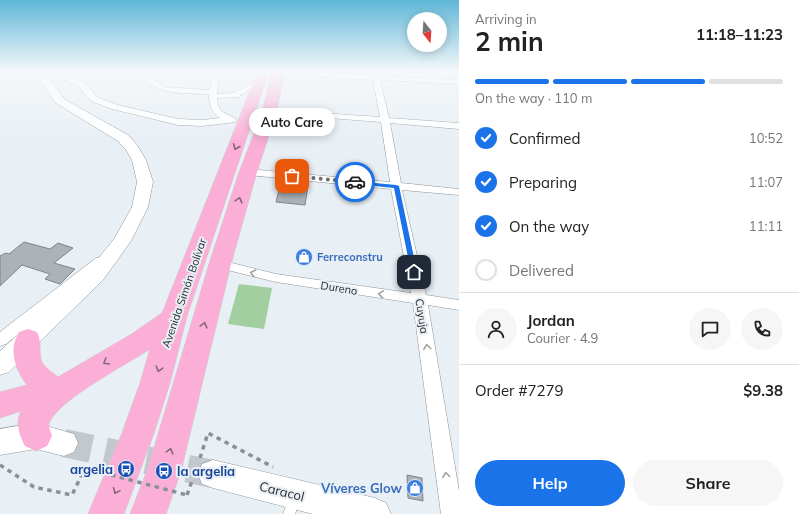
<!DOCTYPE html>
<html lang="en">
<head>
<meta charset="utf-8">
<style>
	body { margin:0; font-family:Mulish,sans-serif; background:#f6f6f6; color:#222; height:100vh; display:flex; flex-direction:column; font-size:15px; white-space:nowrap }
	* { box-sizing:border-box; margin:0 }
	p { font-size:13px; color:#767676 }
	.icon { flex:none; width:22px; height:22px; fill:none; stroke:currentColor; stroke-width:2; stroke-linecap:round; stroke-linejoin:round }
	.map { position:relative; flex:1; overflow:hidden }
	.side { display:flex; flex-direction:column; background:#fff; width:340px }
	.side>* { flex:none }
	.needle { width:26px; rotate:163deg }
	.buttons { position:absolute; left:407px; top:12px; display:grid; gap:8px }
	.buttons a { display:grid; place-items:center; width:40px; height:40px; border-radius:50%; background:#fff; box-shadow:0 2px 10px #0003; font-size:20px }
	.pin { position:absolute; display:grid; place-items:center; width:34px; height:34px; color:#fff; margin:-17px; border-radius:8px; box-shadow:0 2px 6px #0006 }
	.courier { position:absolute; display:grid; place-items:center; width:40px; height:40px; margin:-20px; border:3px solid #1a73e8; border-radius:50%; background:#fff; color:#222; box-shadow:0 1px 5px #0007 }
	.bubble { position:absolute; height:28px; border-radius:14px; background:#fff; box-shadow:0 2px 10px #0003; font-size:13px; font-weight:700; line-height:28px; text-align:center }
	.head em { font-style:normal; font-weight:700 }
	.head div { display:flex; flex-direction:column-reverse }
	.head { display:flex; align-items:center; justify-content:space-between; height:68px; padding:0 16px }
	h1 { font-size:26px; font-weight:700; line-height:30px }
	.bar { display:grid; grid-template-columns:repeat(4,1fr); gap:6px 4px; align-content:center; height:48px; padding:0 16px }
	.bar i { height:5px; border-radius:3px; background:#e0e0e0 }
	.bar .active { background:#1a73e8 }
	.bar p { grid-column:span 4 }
	.line { display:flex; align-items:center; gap:10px; padding:0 16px; border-top:1px solid #e0e0e0 }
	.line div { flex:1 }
	.round { display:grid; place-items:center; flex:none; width:42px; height:42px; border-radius:21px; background:#f6f6f6 }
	ol { padding:0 16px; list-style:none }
	li { display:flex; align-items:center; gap:12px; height:44px }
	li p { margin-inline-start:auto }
	li .icon { padding:4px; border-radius:50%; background:#1a73e8; color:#fff; stroke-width:4 }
	li:last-child { color:#767676 }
	li i { width:22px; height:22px; border:2px solid #e0e0e0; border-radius:50% }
	.action { display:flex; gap:8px; margin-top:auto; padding:8px 16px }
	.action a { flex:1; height:46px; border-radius:24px; background:#1a73e8; color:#fff; font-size:16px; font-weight:700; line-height:46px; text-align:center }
	.action a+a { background:#f6f6f6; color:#222 }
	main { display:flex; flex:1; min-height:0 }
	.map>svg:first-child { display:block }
	.green { fill:#a2cea0 }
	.building { fill:#acb3b8; stroke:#7f858a }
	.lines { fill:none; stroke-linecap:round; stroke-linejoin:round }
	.secondary-tunnel { stroke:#c2c8cd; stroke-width:28; stroke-dasharray:28 14; stroke-linecap:butt }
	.lane-casing { stroke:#8e959a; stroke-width:1 }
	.street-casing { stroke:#8e959a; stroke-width:1 }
	.secondary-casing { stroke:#8e959a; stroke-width:1 }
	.highway-casing { stroke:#cccccd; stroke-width:1 }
	.path { stroke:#8b9094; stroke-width:3.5; stroke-dasharray:4.5 4.5; stroke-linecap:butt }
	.lane { fill:#fff; fill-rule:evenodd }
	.street { fill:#fff; fill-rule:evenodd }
	.secondary { fill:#fff; fill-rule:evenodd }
	.highway { fill:#fcafd6; fill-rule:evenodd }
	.path-bridge { stroke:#8b9094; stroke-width:3.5; stroke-dasharray:4.5 4.5; stroke-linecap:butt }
	.oneway { stroke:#886679 }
	.oneway2 { stroke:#9fa0a0 }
	.route { fill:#1a73e8 }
	.done { stroke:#6c7073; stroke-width:4; stroke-dasharray:0 7.2 }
	.labels { text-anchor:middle; stroke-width:4; stroke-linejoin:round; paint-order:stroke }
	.shop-label { font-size:11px; font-weight:bold; fill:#366cbe; stroke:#e8eff5; text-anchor:start }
	.street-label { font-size:11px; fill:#292b2d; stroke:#e8eff5 }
	.near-transit-label { font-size:13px; font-weight:bold; fill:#164399; stroke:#e8eff5; text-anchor:end }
	.near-shop-label { font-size:13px; font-weight:bold; fill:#366cbe; stroke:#e8eff5; text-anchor:end }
	.near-street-label { font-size:13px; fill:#292b2d; stroke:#e8eff5 }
</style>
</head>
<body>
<main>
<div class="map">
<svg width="459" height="514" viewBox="0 0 459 514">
	<rect width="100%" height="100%" fill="#e8eff5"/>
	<path class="green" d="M239,284l33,4 -8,41 -36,-5z"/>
	<path class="building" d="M281,182l27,3 -3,20 -29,-3z
		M24,242l26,7 8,-6 15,5 -19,15 21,6 -15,15 -15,-5 5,-5 -28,-9 -22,21v-30l6,-3 3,1z
		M300,252l10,1 -2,9 -9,-1z
		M407,475l15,3 1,23 -15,-3z"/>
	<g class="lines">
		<path class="secondary-tunnel" d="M64,443l149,31"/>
		<g class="lane-casing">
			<path id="lane" d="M294,494l4,2 2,4 -5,14h-12l7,-18z"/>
		</g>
		<g class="street-casing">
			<path id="street" d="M46,71h10l29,12 12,14 21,8 60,14 24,1 18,-2c-9,-6 -11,-14 -11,-24 -34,-1 -50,1 -77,-23h8l25,16 45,3 3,-19h6l-2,23 16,-1 25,-13 5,1 -25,16 -21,1c1,17 10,14 20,22l-1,2 -34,4 -24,-1 -66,-16 -21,-8 -12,-14z
				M372,71h6l1,5 80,4v4l-79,-4 9,38 70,5v6l-69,-6 11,60 58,6v6l-57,-5 24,105 33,5v10l-31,-5 31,186v23h-18l-28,-211 -137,-21 -61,-15 -2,-3 2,-3 5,-1 56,14 135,19 -20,-104 -143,-14 -5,-3 5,-3 142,13 -9,-60 -91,-7 -4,-2 4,-2 90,6 -7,-37 -68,-4 -3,-2 3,-2 68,3z
				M101,257l5,1 2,3 -2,3 -100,80 -6,2v-14l96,-74z"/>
		</g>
		<g class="secondary-casing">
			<path id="secondary" d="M20,71l21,2 10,8 13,18 64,36 9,10 9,15 7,22 -5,25 -17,34 -28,39 -80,78 -14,14 -9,3v-24l89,-81 25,-31 18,-32 5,-25 -5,-22 -6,-10 -8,-9 -62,-38 -13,-18 -8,-8z
				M36,423l38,11 4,9 -4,9 -10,4 -28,-7 -36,6v-26z
				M213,460l162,38 11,5 5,11h-78l-100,-26 -11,-4 -4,-10 4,-10z"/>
		</g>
		<g class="highway-casing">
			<path id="highway" d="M258,71h11l-82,245 -17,67 -16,50 -30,81h-36l34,-81 18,-50 10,-34c-24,16 -87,48 -100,72 -3,5 1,10 2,15l-5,10 -11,5 -11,-5c-6,-12 -10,-22 -4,-35l-21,7v-26l27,-7c-12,-16 -19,-35 -8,-53l9,-3 9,3c6,11 0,22 6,32 4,5 10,9 15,13l72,-42 32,-22z
				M272,71h12l-7,39 -21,65 -25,89 -50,207 -15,43h-36l17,-43 62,-207 29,-89 25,-65z"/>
		</g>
		<path class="path" d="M200,458l8,-25 65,34
			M0,465l34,22 38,8 13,-27
			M187,495l6,-17"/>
		<use href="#lane" class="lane"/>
		<use href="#street" class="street"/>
		<use href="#secondary" class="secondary"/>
		<use href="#highway" class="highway"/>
		<path class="path-bridge" d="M85,468l102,27"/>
	</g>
	<defs><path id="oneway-chevron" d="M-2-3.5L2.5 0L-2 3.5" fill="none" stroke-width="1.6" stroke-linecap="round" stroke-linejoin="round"/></defs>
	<g class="oneway">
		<use href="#oneway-chevron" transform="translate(236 147) rotate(113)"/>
		<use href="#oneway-chevron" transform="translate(239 200) rotate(-74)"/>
		<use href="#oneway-chevron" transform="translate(204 325) rotate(-75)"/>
		<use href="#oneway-chevron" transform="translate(106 362) rotate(149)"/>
		<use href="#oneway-chevron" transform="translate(159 369) rotate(106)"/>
		<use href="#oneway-chevron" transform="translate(170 451) rotate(-75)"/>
		<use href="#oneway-chevron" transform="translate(116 491) rotate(114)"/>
	</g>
	<g class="oneway2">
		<use href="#oneway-chevron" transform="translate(253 273) rotate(-166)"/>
		<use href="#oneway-chevron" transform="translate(381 294) rotate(-171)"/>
		<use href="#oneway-chevron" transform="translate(427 347) rotate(-98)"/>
		<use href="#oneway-chevron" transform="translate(446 475) rotate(-98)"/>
	</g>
	<linearGradient id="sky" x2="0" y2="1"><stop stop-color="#5fb7d8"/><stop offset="0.5" stop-color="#f5f8fa"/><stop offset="1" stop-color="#f5f8fa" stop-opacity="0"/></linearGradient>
	<rect width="459" height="143" fill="url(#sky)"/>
	<path class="route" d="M354,181l42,4 3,1 18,86 -1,1 -2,1 -3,-2 -17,-84 -39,-4 -2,-2z"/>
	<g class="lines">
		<path class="done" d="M292,176l63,6"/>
	</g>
	<defs>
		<g id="shop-disc" transform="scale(0.9)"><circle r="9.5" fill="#3f7fe0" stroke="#e8eff5"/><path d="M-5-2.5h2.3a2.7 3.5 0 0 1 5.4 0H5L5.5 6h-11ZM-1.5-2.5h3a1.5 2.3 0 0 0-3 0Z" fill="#fff"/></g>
		<g id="bus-disc" transform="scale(0.9)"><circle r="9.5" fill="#1a4fb4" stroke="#e8eff5"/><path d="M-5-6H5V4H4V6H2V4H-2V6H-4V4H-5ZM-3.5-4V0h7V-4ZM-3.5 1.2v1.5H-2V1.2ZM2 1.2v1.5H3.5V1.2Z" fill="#fff"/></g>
	</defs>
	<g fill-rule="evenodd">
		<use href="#shop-disc" x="304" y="257"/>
		<use href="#bus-disc" x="126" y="469"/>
		<use href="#bus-disc" x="164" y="471"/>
		<use href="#shop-disc" x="415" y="488"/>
	</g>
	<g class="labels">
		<g class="shop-label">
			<text x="317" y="261">Ferreconstru</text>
		</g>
		<g class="street-label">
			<text transform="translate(339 288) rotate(9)" y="4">Dureno</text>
			<text transform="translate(184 293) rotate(-71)" y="4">Avenida Simón Bolívar</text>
			<text transform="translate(422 316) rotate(81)" y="4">Cuyuja</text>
		</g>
		<g class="near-transit-label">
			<text x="113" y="474">argelia</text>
			<text x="177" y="476" text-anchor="start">la argelia</text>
		</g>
		<g class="near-shop-label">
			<text x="402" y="493">Víveres Glow</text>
		</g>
		<g class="near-street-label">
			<text transform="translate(282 491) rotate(14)" y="5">Caracol</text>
		</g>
	</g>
</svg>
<div class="buttons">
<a><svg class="needle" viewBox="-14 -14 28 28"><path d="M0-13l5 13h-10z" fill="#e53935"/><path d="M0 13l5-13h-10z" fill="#767676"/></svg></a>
</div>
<div class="pin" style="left:292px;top:176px;background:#ea580c"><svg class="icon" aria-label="bag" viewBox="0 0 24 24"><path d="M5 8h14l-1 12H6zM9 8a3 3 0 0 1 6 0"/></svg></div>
<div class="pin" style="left:414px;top:272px;background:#1f2937"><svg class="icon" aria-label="home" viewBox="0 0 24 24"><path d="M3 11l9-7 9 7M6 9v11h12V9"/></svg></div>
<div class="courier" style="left:355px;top:182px"><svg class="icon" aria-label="car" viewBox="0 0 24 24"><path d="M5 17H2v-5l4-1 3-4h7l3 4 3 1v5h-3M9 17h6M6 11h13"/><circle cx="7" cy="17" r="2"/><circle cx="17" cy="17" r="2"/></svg></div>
<div class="bubble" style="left:249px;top:108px;width:86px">Auto Care</div>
</div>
<section class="side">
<div class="head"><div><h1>2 min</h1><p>Arriving in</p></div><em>11:18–11:23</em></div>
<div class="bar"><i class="active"></i><i class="active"></i><i class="active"></i><i></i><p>On the way · 110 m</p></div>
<ol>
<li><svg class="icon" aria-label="check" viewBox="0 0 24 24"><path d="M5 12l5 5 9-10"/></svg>Confirmed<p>10:52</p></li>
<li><svg class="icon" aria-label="check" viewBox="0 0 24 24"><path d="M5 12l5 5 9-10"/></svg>Preparing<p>11:07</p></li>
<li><svg class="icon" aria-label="check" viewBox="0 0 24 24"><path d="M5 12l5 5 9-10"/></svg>On the way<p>11:11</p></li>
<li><i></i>Delivered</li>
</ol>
<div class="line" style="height:72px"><a class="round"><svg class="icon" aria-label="person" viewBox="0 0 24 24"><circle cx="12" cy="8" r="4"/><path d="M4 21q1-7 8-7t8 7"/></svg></a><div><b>Jordan</b><p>Courier · 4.9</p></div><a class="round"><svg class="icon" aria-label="chat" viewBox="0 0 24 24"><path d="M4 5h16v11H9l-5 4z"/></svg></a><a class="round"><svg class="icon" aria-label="phone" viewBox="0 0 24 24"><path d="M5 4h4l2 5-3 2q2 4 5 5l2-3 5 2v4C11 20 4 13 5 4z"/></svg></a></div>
<div class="line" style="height:52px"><div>Order #7279</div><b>$9.38</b></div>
<div class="action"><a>Help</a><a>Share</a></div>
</section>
</main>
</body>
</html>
